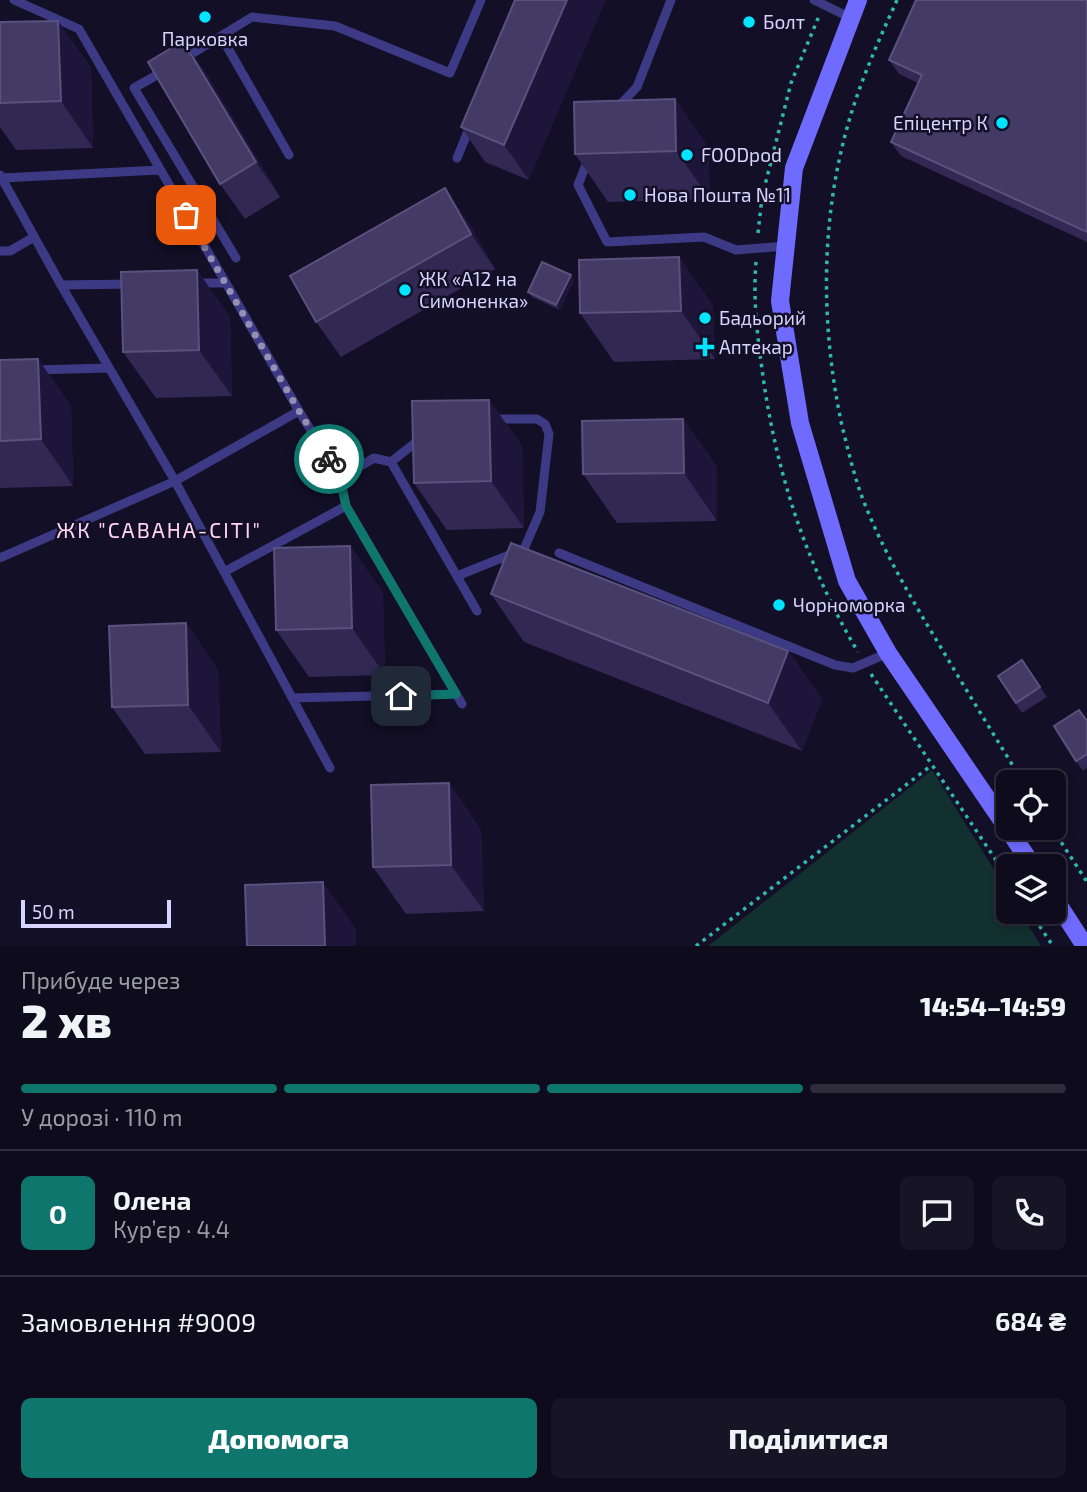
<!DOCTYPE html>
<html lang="uk">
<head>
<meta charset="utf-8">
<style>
	body { margin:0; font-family:"Exo 2",sans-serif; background:#171425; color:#f1f3f6; height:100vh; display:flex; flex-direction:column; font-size:26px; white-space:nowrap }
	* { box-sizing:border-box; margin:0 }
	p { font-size:23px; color:#9b9ba3 }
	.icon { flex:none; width:38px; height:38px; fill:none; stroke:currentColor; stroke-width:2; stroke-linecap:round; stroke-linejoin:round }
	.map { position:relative; height:946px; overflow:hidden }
	.details { display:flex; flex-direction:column; background:#0e0b1c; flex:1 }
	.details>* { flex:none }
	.buttons { position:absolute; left:996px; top:770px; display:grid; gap:14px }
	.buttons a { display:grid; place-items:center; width:70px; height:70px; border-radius:10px; background:#0e0b1c; box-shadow:0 4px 10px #0003,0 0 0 2px #2e2b3b; font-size:35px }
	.scale { position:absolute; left:21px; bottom:18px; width:150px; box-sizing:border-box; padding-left:7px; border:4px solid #d9d4ff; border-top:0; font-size:19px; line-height:24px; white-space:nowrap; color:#d9d4ff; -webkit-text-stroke:5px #130f26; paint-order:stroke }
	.pin { position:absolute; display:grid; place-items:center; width:60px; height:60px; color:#fff; margin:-30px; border-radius:14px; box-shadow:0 4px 10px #0006 }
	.courier { position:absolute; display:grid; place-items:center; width:70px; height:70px; margin:-35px; border:5px solid #0f766e; border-radius:50%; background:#fff; color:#222; box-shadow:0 2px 9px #0007 }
	.overview em { font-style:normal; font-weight:800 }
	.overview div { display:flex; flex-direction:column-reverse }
	.overview { display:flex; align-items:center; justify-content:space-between; height:119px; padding:0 21px }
	h1 { font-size:46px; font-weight:800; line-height:52px }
	.bar { display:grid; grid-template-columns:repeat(4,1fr); gap:10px 7px; align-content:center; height:84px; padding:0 21px }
	.bar i { height:9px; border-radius:5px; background:#2e2b3b }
	.bar .active { background:#0f766e }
	.bar p { grid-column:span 4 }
	.line { display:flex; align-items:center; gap:18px; padding:0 21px; border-top:2px solid #2e2b3b }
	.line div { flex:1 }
	.round { display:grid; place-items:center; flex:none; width:74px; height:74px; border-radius:10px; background:#171425 }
	.button { display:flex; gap:14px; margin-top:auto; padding:14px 21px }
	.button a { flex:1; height:80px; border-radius:10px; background:#0f766e; color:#fff; font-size:28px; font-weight:800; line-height:80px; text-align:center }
	.button a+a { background:#171425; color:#f1f3f6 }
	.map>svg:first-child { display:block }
	.green { fill:#12302f }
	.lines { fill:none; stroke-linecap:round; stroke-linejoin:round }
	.path { stroke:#2fb8b0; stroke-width:3.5; stroke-dasharray:3.5 5; stroke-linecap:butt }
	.lane { stroke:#3d3a85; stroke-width:9 }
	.secondary { stroke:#6f6bff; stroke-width:18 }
	.wall { fill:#312854 }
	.shaded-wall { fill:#1d163a }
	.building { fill:#433a66; stroke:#5a527e; stroke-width:2 }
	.done { stroke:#948fb3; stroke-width:7; stroke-dasharray:0 12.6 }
	.route { stroke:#0f766e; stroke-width:9 }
	.poi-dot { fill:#00e5ff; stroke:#130f26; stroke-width:2.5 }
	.labels { text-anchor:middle; stroke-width:5; stroke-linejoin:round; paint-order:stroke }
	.poi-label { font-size:19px; fill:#d9d4ff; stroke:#130f26; text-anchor:start }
	.neighbourhood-label { font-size:21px; letter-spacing:2px; fill:#ffd6f0; stroke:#130f26 }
</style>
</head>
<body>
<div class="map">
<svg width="1087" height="946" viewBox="0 0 1087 946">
	<rect width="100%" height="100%" fill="#130f26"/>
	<path class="green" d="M932,770l76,122v20h12l21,34h-333z"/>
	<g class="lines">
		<path class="path" d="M897,0c-19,42 -38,84 -50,128 -27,97 -26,200 -5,298 7,27 13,55 24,81 21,52 51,101 80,149 25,42 51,84 77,126
			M758,233l4,-36 29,-114 28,-67
			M756,262c-3,35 1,72 6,107 13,100 44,196 96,283
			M871,674l137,204
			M1052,828l35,54
			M1030,912l23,34
			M696,946l236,-181"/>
		<path class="lane" d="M14,0l65,29 147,254
			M814,0l37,18
			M221,36l68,119
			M185,58l67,-41 83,9 115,47 31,-73
			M164,71l-30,17 102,170
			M618,107l19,-20 34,-87
			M589,157l-11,28 29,57 97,-5 32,13 50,-4
			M457,158l14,-34
			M0,175l61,110 114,196 155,287
			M2,178l157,-8
			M0,251h10l24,-14
			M196,283h30l73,128 41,67 34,-20 17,4 86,149
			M61,285l72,-1
			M34,370l75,-2
			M391,462l29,-23
			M340,478l6,28 116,198
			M559,553l276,112 18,3 35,-15
			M0,558l175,-77 124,-70
			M224,572l122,-66
			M457,576l67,-27 16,-37 9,-78 -4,-10 -8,-5h-46
			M292,698l164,-4"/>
		<path class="secondary" d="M858,0l-64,168 -14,133 20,122 47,158 41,72 145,213
			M1054,898l31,48"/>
	</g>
	<path class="wall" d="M515,0l14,180 -44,-18 -24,-35z
		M1087,0v242l-186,-86 -10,-14 27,-59 -19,-9 -10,-14z
		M58,21l33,47 2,80 -77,2 -16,-23v-105z
		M183,41l25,35 72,121 -35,22 -25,-35z
		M675,99l33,48 2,52 -102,3 -33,-48z
		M469,223l26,46 -154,88 -25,-35z
		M679,257l34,49 2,53 -101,3 -34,-49z
		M197,270l33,47 2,79 -76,2 -33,-46z
		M571,275l3,5 -14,30 -28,-13 -4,-5z
		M38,359l33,47 2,80 -73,2v-128z
		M489,400l33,46 2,82 -77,2 -33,-47z
		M683,419l34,48v54l-100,2 -34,-49z
		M350,546l33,47 2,82 -76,2 -33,-47z
		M491,594l297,57 34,48 -20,52 -278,-109z
		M186,623l32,47 3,82 -76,2 -33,-47z
		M1029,670l18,27 -25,16 -24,-37z
		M1087,721v47l-4,3 -7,-10z
		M449,783l32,47 3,81 -78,3 -33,-47z"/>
	<path class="shaded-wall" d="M567,0h39l-77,180 -25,-35z
		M58,21l33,47 2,80 -32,-47z
		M183,41l25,35 72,121 -24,-35z
		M675,99l33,48 2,52 -34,-48z
		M445,188l24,35 26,46 -24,-35z
		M679,257l34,49 2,53 -34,-48z
		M197,270l33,47 2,79 -33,-46z
		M571,275l3,5 -14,30 -4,-5z
		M38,359l33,47 2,80 -32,-47z
		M489,400l33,46 2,82 -33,-47z
		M683,419l34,48v54l-33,-48z
		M350,546l33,47 2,82 -33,-47z
		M186,623l32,47 3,82 -33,-47z
		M788,651l34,48 -20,52 -34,-48z
		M449,783l32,47 3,81 -33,-46z
		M323,882l33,47v17h-31z"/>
	<path class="building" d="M515,0h52l-63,145 -43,-18z
		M916,0h171v232l-196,-90 31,-67 -33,-15z
		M58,21l3,80 -61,2v-81z
		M183,41l73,121 -36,22 -72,-122z
		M675,99l1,52 -101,3 -1,-52z
		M445,188l26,46 -155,88 -26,-46z
		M679,257l2,54 -101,2 -1,-53z
		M542,262l29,13 -15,30 -28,-13z
		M197,270l2,80 -76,2 -2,-80z
		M38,359l3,80 -41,2v-81z
		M489,400l2,81 -77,2 -2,-82z
		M683,419l1,54 -101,1 -1,-53z
		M511,543l277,108 -20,52 -277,-109z
		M350,546l2,82 -76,2 -2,-82z
		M186,623l2,82 -76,2 -3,-81z
		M1022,660l18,27 -24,16 -18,-27z
		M1079,710l8,11v33l-11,7 -22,-35z
		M449,783l2,82 -78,2 -2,-82z
		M323,882l2,64h-78l-2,-61z"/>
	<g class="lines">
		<path class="done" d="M186,215l113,196 30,48"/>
		<path class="route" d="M329,459l11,19 6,28 110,188 -55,2"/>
	</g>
	<g class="poi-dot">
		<circle cx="205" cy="17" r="7"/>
		<circle cx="749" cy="22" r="7"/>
		<circle cx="1002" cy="123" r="7"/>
		<circle cx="687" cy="155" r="7"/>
		<circle cx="630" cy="195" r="7"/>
		<circle cx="405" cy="290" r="7"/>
		<circle cx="705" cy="318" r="7"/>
		<path d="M701.5 336.5h7v7h7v7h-7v7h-7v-7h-7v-7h7z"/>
		<circle cx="779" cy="605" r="7"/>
	</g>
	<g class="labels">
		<g class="poi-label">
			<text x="763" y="29">Болт</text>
			<text x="205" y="46" text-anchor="middle">Парковка</text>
			<text x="988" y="130" text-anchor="end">Епіцентр К</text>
			<text x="701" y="162">FOODpod</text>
			<text x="644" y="202">Нова Пошта №11</text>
			<text x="419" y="286">ЖК «А12 на<tspan x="419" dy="22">Симоненка»</tspan></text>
			<text x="719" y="325">Бадьорий</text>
			<text x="719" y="354">Аптекар</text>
			<text x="793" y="612">Чорноморка</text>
		</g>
		<g class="neighbourhood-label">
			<text x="159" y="538">ЖК "САВАНА-СІТІ"</text>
		</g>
	</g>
</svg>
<div class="buttons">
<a><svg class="icon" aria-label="locate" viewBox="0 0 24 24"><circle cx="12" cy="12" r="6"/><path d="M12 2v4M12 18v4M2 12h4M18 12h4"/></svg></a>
<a><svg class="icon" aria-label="layers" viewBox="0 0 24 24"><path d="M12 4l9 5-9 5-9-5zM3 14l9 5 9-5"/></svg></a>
</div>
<div class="scale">50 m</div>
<div class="pin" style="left:186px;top:215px;background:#ea580c"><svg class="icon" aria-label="bag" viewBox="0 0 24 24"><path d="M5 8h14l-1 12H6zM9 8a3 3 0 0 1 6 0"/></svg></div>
<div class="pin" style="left:401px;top:696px;background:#1f2937"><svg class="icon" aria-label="home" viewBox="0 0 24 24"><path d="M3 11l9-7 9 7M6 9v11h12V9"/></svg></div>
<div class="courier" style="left:329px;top:459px"><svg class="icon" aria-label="bike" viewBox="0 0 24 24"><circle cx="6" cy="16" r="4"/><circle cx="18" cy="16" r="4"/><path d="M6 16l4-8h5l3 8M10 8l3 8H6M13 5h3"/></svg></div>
</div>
<section class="details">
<div class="overview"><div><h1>2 хв</h1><p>Прибуде через</p></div><em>14:54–14:59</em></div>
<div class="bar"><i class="active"></i><i class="active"></i><i class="active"></i><i></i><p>У дорозі · 110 m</p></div>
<div class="line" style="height:126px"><b class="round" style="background:#0f766e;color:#fff">О</b><div><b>Олена</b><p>Кур’єр · 4.4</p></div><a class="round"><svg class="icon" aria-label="chat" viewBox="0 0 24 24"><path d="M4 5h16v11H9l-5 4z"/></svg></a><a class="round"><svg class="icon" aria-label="phone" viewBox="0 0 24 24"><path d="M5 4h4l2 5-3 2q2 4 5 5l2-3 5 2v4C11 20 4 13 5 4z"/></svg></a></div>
<div class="line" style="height:91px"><div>Замовлення #9009</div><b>684 ₴</b></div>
<div class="button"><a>Допомога</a><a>Поділитися</a></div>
</section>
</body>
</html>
